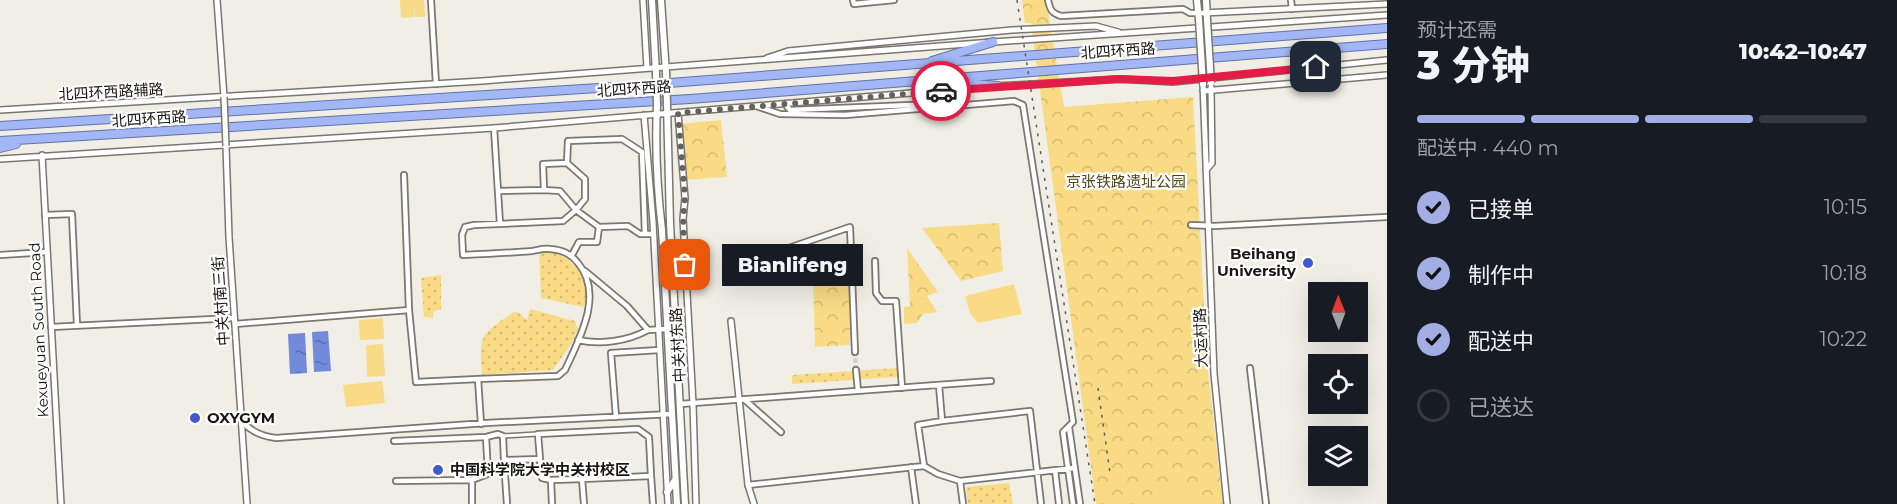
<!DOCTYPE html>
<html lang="zh">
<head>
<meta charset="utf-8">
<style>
	body { margin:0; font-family:Montserrat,"Noto Sans SC",sans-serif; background:#20242c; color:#f1f3f6; height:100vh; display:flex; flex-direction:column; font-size:22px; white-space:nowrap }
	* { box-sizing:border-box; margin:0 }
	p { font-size:20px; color:#9ea1a6 }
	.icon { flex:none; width:33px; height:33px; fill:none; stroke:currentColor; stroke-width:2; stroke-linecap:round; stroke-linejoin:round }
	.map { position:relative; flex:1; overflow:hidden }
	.sheet { display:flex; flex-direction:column; background:#171b24; width:510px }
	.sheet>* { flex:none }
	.needle { width:39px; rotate:359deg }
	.fabs { position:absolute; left:1308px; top:282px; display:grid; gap:12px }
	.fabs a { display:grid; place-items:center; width:60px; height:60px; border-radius:0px; background:#171b24; box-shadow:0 6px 24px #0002; font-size:30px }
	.pin { position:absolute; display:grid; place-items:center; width:51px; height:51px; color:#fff; margin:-26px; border-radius:12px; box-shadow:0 3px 9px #0006 }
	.courier { position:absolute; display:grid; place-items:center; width:60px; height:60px; margin:-30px; border:4px solid #e11d48; border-radius:50%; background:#fff; color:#222; box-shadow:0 2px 8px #0007 }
	.bubble { position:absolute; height:42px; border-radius:0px; background:#171b24; box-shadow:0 6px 24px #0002; font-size:20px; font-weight:800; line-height:42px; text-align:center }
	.overview em { font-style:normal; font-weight:800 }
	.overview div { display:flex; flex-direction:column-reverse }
	.overview { display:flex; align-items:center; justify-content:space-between; height:102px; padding:0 30px }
	h1 { font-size:39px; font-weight:800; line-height:45px }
	.bar { display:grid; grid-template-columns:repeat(4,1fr); gap:9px 6px; align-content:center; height:72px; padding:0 30px }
	.bar i { height:8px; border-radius:4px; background:#363941 }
	.bar .on { background:#a2aee3 }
	.bar p { grid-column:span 4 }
	ol { padding:0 30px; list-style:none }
	li { display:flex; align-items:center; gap:18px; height:66px }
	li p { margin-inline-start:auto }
	li .icon { padding:6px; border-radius:50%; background:#a2aee3; color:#111; stroke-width:4 }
	li:last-child { color:#9ea1a6 }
	li i { width:33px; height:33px; border:3px solid #363941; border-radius:50% }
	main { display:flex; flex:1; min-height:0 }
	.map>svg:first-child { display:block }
	.grass { fill:url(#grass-dots) }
	.park { fill:url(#park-crowns) }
	.garden { fill:#f8db84 }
	.water { fill:url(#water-ripples) }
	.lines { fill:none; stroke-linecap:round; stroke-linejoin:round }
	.minor-tunnel { stroke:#d0cec6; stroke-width:4.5; stroke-dasharray:4.5 2; stroke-linecap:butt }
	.pedestrian-casing { stroke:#7a7770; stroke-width:6 }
	.minor-casing { stroke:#7a7770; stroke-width:8 }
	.tertiary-casing { stroke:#7a7770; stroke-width:8 }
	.secondary-casing { stroke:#7a7770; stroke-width:9 }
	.trunk-casing { stroke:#6372a5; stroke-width:10 }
	.pedestrian { stroke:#fff; stroke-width:3 }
	.minor { stroke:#fff; stroke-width:4.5 }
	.tertiary { stroke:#fff; stroke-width:5 }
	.secondary { stroke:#fff; stroke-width:6 }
	.trunk { stroke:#a3b6f6; stroke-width:8 }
	.rail { stroke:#5d5c57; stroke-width:1.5; stroke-dasharray:3 6; stroke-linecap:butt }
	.tertiary-bridge-casing { stroke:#7a7770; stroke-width:8; stroke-linecap:butt }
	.secondary-bridge-casing { stroke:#7a7770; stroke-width:9; stroke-linecap:butt }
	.tertiary-bridge { stroke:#fff; stroke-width:5 }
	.secondary-bridge { stroke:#fff; stroke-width:6 }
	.done { stroke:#63625c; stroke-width:6; stroke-dasharray:0 10.8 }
	.route { stroke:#e11d48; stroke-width:8 }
	.poi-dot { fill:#4159cc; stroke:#fff; stroke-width:2 }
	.labels { text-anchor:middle; stroke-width:4.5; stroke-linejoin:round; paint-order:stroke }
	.street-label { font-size:15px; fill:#171613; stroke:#fff }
	.park-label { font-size:15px; fill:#53451b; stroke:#fff }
	.poi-label { font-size:15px; font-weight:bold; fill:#171613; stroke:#fff; text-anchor:start }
</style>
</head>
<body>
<main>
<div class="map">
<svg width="1387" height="504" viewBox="0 0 1387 504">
	<defs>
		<pattern id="grass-dots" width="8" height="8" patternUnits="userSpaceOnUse" patternTransform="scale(1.5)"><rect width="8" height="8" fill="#f8db84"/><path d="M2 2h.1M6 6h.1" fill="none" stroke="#d4bb71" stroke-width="1.8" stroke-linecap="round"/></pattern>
		<pattern id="park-crowns" width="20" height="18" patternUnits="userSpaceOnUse" patternTransform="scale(1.5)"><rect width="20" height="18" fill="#f8db84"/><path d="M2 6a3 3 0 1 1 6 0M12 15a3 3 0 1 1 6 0" fill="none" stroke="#d4bb71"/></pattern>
		<pattern id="water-ripples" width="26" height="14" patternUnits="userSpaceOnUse" patternTransform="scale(1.5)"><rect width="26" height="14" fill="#718adc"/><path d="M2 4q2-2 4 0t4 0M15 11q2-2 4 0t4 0" fill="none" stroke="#5c70b1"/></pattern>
	</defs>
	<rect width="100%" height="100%" fill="#f1eee5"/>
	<path class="grass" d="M539,247c20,2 44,20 47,41 1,6 -1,13 -2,19l-43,-9z
		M441,275v34l-8,3v6l-9,-1 -3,-39z
		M530,309l45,12 3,8 -5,12 -20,29 -71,5c-3,-42 -2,-39 32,-63l5,1 8,7z
		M897,368v9l-105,7v-9z
		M1009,483l4,21h-45l-2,-17z"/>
	<path class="park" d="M1022,0h24l18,107 129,-10 14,267 16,140h-127l-65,-481h-6z
		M721,120l6,57 -43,3 -3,-56z
		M999,223l4,48 -42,10 -39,-53z
		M907,248l31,44 -11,4 10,16 -14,2 -6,9 -13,1v-17l6,-1z
		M849,279l1,66 -35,2 -2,-67z"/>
	<path class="garden" d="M400,0h24l1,17h-10l-1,-11v11l-13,1z
		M1014,284l8,30 -44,9 -8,-10 -5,-17z
		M383,318l1,21 -24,1 -1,-20z
		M383,344l2,32 -18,1 -1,-32z
		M382,381l3,22 -39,4 -3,-22z
		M1197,486l2,18h-45l-2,-11z"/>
	<path class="water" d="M328,331l3,40 -17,1 -2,-40z
		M305,333l2,40 -17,1 -2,-40z"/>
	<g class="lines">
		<path class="minor-tunnel" d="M855,352l1,18"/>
		<g class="pedestrian-casing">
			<path id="pedestrian" d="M503,436l34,-2"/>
		</g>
		<g class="minor-casing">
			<path id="minor" d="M431,0l5,84
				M853,0l1,4 40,-4
				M1048,0c2,9 3,13 13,16l122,-7 7,4h9
				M1291,0l1,9
				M785,104l5,6 169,-7
				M759,107l21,7 65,1 169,-14 9,4 50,317 -10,10 10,72
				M494,128l6,96
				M404,175l5,135
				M544,190l16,1 16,19 9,-11v-20l-18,-16
				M498,191l46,-1 -1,-26 24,-1 1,-22 54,-2 20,13 3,82
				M45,215l27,-1 5,111
				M1191,225l23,1 173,-9
				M777,252l73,-25 5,125
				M0,255l47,-3
				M572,255l7,-13h18l2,-15
				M875,261l1,32 6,8h14l6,87
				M585,271l42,35 21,24 19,-1
				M235,324l174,-14 7,72 62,-3 3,45
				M51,327l183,-9
				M578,340c23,5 50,1 70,-10
				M1250,368l16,136
				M856,370l2,21
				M478,379l80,-3 7,-6c15,-32 39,-76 13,-107 -8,-10 -16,-13 -28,-14 -6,-1 -12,1 -18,2 -23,2 -46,3 -69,4l-1,-20 3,-8 9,-2 89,-4 13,-11 23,17 29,-1 12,8h13
				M939,385l3,36 -24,4 6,41 14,8 22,7 114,-13
				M745,400l36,32
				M680,404l311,-23
				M616,417l-5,-64 48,-3
				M942,421l88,-10 11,93
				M242,422c11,10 19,14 34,16l210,-15 186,-9
				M1069,427l11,77
				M394,441l92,-4
				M540,459l2,19 9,2 1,24
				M504,460l3,44
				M911,467l5,37
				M1055,470l4,34
				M472,480v24
				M551,480l31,-1
				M396,481l76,-1 16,-6 -2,-37 12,-3 5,2 1,24 36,-1 -2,-25 100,-5 11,8 2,39
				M960,481l3,23
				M748,485l176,-19
				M584,504l-2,-25 69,-3 2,28"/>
		</g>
		<g class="tertiary-casing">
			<path id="tertiary" d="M217,0l7,97
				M643,0l4,68
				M1203,13l184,-9
				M767,58l21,-7 224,-21 84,-4 22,6
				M1203,84l11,290 13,130
				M997,86l122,-7 54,3 214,-22
				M1203,91l184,-16
				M0,110l482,-29 511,-39 394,-27
				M678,113l7,85 -2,21 10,185 3,100
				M644,115l9,107 15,282
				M226,146l3,91 18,267
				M42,155l19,349
				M0,159l494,-31 488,-41
				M1206,170l6,-7 -1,-76
				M731,321l17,164 6,19"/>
		</g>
		<g class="secondary-casing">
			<path id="secondary" d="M652,0l4,74
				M661,0l5,73
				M1197,0l2,20
				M1206,0l1,20
				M667,104l3,119 15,281
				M657,105c-2,42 0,83 5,125l15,274
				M667,492l8,-12"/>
		</g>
		<g class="trunk-casing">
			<path id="trunk" d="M932,61l61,-19
				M950,82l48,4
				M0,126l630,-40 757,-58
				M0,141l690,-42 697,-55
				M0,148l16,-4"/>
		</g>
		<use href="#pedestrian" class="pedestrian"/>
		<use href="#minor" class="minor"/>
		<use href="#tertiary" class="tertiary"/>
		<use href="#secondary" class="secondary"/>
		<use href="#trunk" class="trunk"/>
		<path class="rail" d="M1017,0l78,504
			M1098,388l12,85"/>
		<g class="tertiary-bridge-casing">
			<path id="tertiary-bridge" d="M224,97l2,49"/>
		</g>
		<g class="secondary-bridge-casing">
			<path id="secondary-bridge" d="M1199,20l4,64
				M1207,20l4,63
				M666,73l1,31
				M656,74l1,31"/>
		</g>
		<use href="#tertiary-bridge" class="tertiary-bridge"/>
		<use href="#secondary-bridge" class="secondary-bridge"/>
	</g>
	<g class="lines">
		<path class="done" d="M685,265l-2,-46 2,-21 -7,-85 263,-22"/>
		<path class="route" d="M941,91l178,-12 54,2 143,-14"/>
	</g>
	<g class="poi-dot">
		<circle cx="1308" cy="263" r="6"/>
		<circle cx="195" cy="418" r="6"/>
		<circle cx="438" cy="470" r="6"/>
	</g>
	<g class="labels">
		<g class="street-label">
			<text transform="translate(1118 51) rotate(-4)" y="5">北四环西路</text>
			<text transform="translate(634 89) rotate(-4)" y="5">北四环西路</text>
			<text transform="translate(111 92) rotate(-3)" y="5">北四环西路辅路</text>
			<text transform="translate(149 119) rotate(-4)" y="5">北四环西路</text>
			<text transform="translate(221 301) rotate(-94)" y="5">中关村南三街</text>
			<text transform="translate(39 330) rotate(-93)" y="5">Kexueyuan South Road</text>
			<text transform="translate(1201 338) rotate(-92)" y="5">大运村路</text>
			<text transform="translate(678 345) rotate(-93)" y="5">中关村东路</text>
		</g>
		<g class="park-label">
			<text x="1126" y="187">京张铁路遗址公园</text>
		</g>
		<g class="poi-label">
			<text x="1296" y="259" text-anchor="end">Beihang<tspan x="1296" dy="17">University</tspan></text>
			<text x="207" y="423">OXYGYM</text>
			<text x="450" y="475">中国科学院大学中关村校区</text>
		</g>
	</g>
</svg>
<div class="fabs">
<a><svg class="needle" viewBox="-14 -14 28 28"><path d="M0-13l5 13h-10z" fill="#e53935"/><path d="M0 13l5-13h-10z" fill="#9ea1a6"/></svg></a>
<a><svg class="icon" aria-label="locate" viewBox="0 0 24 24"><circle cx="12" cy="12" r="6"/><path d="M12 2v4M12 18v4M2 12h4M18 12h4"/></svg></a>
<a><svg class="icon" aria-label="layers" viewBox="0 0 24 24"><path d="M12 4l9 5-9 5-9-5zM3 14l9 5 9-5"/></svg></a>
</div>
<div class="pin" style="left:685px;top:265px;background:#ea580c"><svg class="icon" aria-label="bag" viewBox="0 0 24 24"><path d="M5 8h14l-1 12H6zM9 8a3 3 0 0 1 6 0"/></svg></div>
<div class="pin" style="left:1316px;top:67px;background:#1f2937"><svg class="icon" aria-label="home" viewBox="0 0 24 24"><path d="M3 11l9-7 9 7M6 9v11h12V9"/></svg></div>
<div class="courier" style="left:941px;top:91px"><svg class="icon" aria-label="car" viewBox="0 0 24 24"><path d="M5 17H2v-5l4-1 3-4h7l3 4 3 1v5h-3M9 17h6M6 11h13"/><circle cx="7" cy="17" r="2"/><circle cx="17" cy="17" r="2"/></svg></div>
<div class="bubble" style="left:722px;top:244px;width:141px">Bianlifeng</div>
</div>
<section class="sheet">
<div class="overview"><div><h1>3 分钟</h1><p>预计还需</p></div><em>10:42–10:47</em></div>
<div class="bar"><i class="on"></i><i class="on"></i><i class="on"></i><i></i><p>配送中 · 440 m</p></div>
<ol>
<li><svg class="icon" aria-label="check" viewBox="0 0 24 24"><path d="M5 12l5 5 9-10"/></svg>已接单<p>10:15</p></li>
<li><svg class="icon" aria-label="check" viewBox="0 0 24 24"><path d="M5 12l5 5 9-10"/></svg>制作中<p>10:18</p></li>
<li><svg class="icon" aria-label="check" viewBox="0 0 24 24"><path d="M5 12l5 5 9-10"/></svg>配送中<p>10:22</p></li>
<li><i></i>已送达</li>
</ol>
</section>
</main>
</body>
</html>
